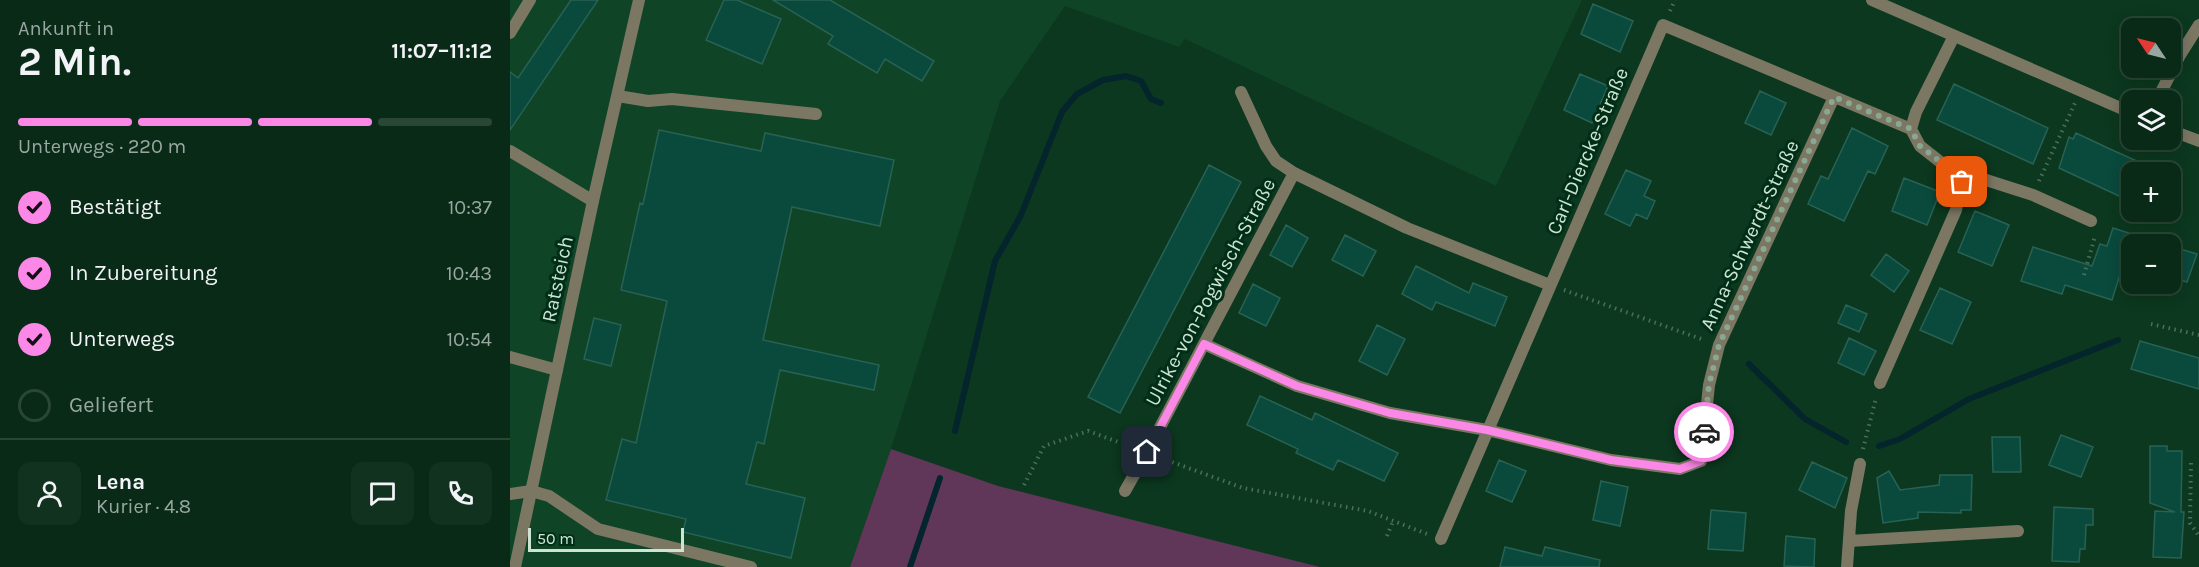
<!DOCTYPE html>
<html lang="de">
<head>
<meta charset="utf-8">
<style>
	body { margin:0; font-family:Karla,sans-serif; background:#123220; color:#f1f3f6; height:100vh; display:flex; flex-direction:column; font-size:22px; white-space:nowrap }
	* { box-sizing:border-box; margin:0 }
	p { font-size:20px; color:#99a7a1 }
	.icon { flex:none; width:33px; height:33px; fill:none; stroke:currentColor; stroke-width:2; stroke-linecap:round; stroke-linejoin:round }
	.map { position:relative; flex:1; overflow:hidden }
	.side { display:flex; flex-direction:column; background:#092a17; width:510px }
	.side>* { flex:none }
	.needle { width:39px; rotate:305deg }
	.fabs { position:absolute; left:1611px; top:18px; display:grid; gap:12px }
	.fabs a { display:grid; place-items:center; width:60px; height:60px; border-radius:12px; background:#092a17; box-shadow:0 3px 15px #0003,0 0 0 2px #294636; font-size:30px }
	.scale { position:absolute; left:18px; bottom:15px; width:156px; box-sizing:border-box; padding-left:6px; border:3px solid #cde4d3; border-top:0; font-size:16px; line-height:21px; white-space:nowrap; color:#cde4d3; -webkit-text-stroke:4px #012e16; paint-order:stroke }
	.pin { position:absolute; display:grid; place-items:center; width:51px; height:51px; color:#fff; margin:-26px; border-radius:12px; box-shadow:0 3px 9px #0006 }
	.courier { position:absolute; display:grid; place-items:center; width:60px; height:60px; margin:-30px; border:4px solid #fb87e6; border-radius:50%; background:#fff; color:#222; box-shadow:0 2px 8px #0007 }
	.overview em { font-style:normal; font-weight:700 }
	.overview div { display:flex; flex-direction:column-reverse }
	.overview { display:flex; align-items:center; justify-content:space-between; height:102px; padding:0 18px }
	h1 { font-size:39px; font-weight:700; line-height:45px }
	.bar { display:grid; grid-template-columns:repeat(4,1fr); gap:9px 6px; align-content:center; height:72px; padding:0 18px }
	.bar i { height:8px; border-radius:4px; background:#294636 }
	.bar .selected { background:#fb87e6 }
	.bar p { grid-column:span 4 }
	.line { display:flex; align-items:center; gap:15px; padding:0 18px; border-top:2px solid #294636 }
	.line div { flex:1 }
	.round { display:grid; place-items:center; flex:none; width:63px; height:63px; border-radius:12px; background:#123220 }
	ol { padding:0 18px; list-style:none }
	li { display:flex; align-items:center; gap:18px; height:66px }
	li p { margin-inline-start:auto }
	li .icon { padding:6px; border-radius:50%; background:#fb87e6; color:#111; stroke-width:4 }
	li:last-child { color:#99a7a1 }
	li i { width:33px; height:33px; border:3px solid #294636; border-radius:50% }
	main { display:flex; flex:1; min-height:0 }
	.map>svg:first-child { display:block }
	.built { fill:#0f4426 }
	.green { fill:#603758 }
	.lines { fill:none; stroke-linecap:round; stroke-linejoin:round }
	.stream { stroke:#04252c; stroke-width:6 }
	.building { fill:#094a3c; stroke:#286254; stroke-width:1.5 }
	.path { stroke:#4b705a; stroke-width:4; stroke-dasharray:1.5 4.5; stroke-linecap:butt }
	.service { stroke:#7c7763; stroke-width:12 }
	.minor { stroke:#7c7763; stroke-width:12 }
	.tertiary { stroke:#7c7763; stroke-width:12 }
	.done { stroke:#89a894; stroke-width:6; stroke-dasharray:0 10.8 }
	.route { stroke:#fb87e6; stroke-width:8 }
	.labels { text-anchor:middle; stroke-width:6; stroke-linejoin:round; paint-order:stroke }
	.street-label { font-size:20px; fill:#cde4d3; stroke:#012e16 }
</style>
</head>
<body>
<main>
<section class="side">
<div class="overview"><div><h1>2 Min.</h1><p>Ankunft in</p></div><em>11:07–11:12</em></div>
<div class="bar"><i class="selected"></i><i class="selected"></i><i class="selected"></i><i></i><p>Unterwegs · 220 m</p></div>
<ol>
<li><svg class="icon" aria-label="check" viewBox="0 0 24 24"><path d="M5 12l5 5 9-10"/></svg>Bestätigt<p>10:37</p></li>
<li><svg class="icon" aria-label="check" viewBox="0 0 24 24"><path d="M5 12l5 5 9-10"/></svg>In Zubereitung<p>10:43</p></li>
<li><svg class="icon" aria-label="check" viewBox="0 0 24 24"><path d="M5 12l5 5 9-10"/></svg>Unterwegs<p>10:54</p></li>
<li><i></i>Geliefert</li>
</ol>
<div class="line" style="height:108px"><a class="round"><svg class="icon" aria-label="person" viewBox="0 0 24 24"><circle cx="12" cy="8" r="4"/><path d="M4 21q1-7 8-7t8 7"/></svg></a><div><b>Lena</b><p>Kurier · 4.8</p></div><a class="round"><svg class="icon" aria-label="chat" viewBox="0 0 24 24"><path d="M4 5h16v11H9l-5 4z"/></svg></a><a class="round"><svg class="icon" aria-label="phone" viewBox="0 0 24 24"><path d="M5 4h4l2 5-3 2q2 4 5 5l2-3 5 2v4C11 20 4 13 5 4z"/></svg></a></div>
</section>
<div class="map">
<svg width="1689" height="567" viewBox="0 0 1689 567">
	<rect width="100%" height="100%" fill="#0c381f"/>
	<path class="built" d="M0,0h1072l-86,186 -311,-147 -6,8 -114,-41 -65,95 -109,348 -41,118h-340z"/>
	<path class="green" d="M381,449l107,37 322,81h-470z"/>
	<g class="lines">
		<path class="stream" d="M1239,364l56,55 41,23
			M445,431l40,-170 26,-46 41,-103 15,-18 26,-14 23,-4 15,5 10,18 10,4
			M1369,446l21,-7 69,-40 149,-59
			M400,567l30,-89"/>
	</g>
	<path class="building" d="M61,0h27l-88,130v-58l8,6z
		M214,0h13l44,19 -19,45 -56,-24z
		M263,0h57l104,61 -12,20 -37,-22 -8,14 -49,-29 5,-8z
		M1083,4l40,17 -13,31 -39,-18z
		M1070,74l28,12 -16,37 -28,-13z
		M1444,84l94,44 -15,36 -96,-44z
		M1250,91l26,12 -15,32 -26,-12z
		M1342,128l36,18 -13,28 -7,-3 -24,50 -36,-17 13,-28 7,3z
		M149,130l102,21 4,-18 129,27 -14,66 -88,-19 -29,133 116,25 -5,25 -94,-20 -16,74 -7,-2 -11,42 59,14 -14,60 -108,-26 3,-13 -80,-19 16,-61 14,4 31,-142 -46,-11 19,-87 3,1z
		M1566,133l34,16 51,23h-29v30l-73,-34 10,-31 4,2z
		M699,165l32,17 -121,231 -32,-16z
		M1116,170l25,11 -7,15 11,5 -8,18 -11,-5 -6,12 -25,-12z
		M1394,178l36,14 -13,33 -35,-14z
		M1465,211l34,14 -17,41 -34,-14z
		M776,225l22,13 -16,29 -22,-12z
		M1603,228l19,6v20l-5,-2 -15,48 -47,-15 -3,9 -41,-13 12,-34 59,19 8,-22 7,2z
		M835,235l31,16 -13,25 -31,-16z
		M1660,246l27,8 -10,28 -17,-5z
		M1376,254l23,17 -15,21 -23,-17z
		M906,266l53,27 4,-10 34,14 -12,29 -59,-24 -4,8 -30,-16z
		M743,284l27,14 -14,28 -27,-13z
		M1430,288l31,14 -19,42 -32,-14z
		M1336,305l21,9 -8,18 -21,-9z
		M84,318l27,7 -10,41 -27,-7z
		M867,325l28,14 -18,36 -28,-14z
		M1339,338l27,13 -12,24 -26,-12z
		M1630,341l59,17v31l-68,-20z
		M750,396l52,24 3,-7 83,40 -14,28 -46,-21 -5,10 -37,-17 2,-4 -51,-24z
		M1551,435l32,12 -12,30 -32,-12z
		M1482,437h28l1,35h-28z
		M1640,446h17v5h15l-1,61h3l-3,46 -28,-1 2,-46 20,1 -25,-9z
		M989,460l27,11 -14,31 -26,-11z
		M1302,462l35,16 -12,30 -36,-18z
		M1379,471l11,19 39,-5 1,-10h32l-1,35h-10v3l-43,-1v6l-35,5 -6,-45z
		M1091,481l27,6 -8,39 -27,-6z
		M1544,507l39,2v16h-7l-1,24h-5l-1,13 -27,-1z
		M1201,510l35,3 -3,38 -35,-2z
		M1276,536l29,3 -1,28 -30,-1z
		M995,547l37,9 3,-9 55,13 -1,7h-99z"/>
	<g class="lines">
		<path class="path" d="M1160,11l5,-11
			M1529,181l36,-78
			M1574,275l11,-39
			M1054,290l140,50
			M1641,324l48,11
			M1353,449l13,-51
			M651,458l82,30 125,23 59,23
			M1681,463l-1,60 9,13
			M514,485l20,-39 44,-15 44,16
			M877,536l6,-15"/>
		<path class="service" d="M0,33l20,-33
			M108,96l30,5 24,-2 144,15
			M0,151l83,50
			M0,357l47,13
			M0,494l21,-3 18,5 49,33 153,38"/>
		<path class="minor" d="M731,92l25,54 10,15 18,12 113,55 143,57
			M1647,100l23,-45 19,-30
			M1452,182l21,-3 50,16 58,26
			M694,344l93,42 93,27 97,17 124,30 69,9 21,-8 8,-76 10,-40 115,-248
			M1370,383l76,-173 6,-28 -14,-14 -28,-22 -9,-17 5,-17 38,-76
			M615,491l22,-39 147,-279
			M931,539l222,-514 248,104
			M1339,541l169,-10
			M5,567l78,-366 46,-201
			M1337,567l4,-56 9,-47"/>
		<path class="tertiary" d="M1362,0l260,113
			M1660,130l29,11"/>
	</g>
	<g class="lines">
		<path class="done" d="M1194,432l5,-47 10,-40 115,-248 77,32 9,17 28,22 14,14"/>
		<path class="route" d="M637,452l57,-108 93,42 93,27 97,17 124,30 69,9 21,-8 3,-29"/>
	</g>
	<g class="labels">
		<g class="street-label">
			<text transform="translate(1077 151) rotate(-67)" y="7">Carl-Diercke-Straße</text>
			<text transform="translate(1239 235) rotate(-65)" y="7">Anna-Schwerdt-Straße</text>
			<text transform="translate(47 279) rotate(-78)" y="7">Ratsteich</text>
			<text transform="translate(700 292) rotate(-62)" y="7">Ulrike-von-Pogwisch-Straße</text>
		</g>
	</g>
</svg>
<div class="fabs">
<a><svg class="needle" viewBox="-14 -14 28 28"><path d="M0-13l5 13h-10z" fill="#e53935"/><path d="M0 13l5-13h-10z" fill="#99a7a1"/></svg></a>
<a><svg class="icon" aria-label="layers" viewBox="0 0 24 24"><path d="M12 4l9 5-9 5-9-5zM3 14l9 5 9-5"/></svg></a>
<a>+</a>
<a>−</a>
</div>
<div class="scale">50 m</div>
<div class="pin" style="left:1452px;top:182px;background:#ea580c"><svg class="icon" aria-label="bag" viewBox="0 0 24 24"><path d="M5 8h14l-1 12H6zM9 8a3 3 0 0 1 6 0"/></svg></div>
<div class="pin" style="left:637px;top:452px;background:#1f2937"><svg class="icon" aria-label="home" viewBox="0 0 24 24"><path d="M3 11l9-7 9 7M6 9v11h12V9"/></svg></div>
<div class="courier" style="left:1194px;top:432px"><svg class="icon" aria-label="car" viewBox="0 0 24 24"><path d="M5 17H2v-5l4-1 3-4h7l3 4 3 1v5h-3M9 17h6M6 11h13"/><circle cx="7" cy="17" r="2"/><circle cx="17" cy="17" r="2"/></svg></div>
</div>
</main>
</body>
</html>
